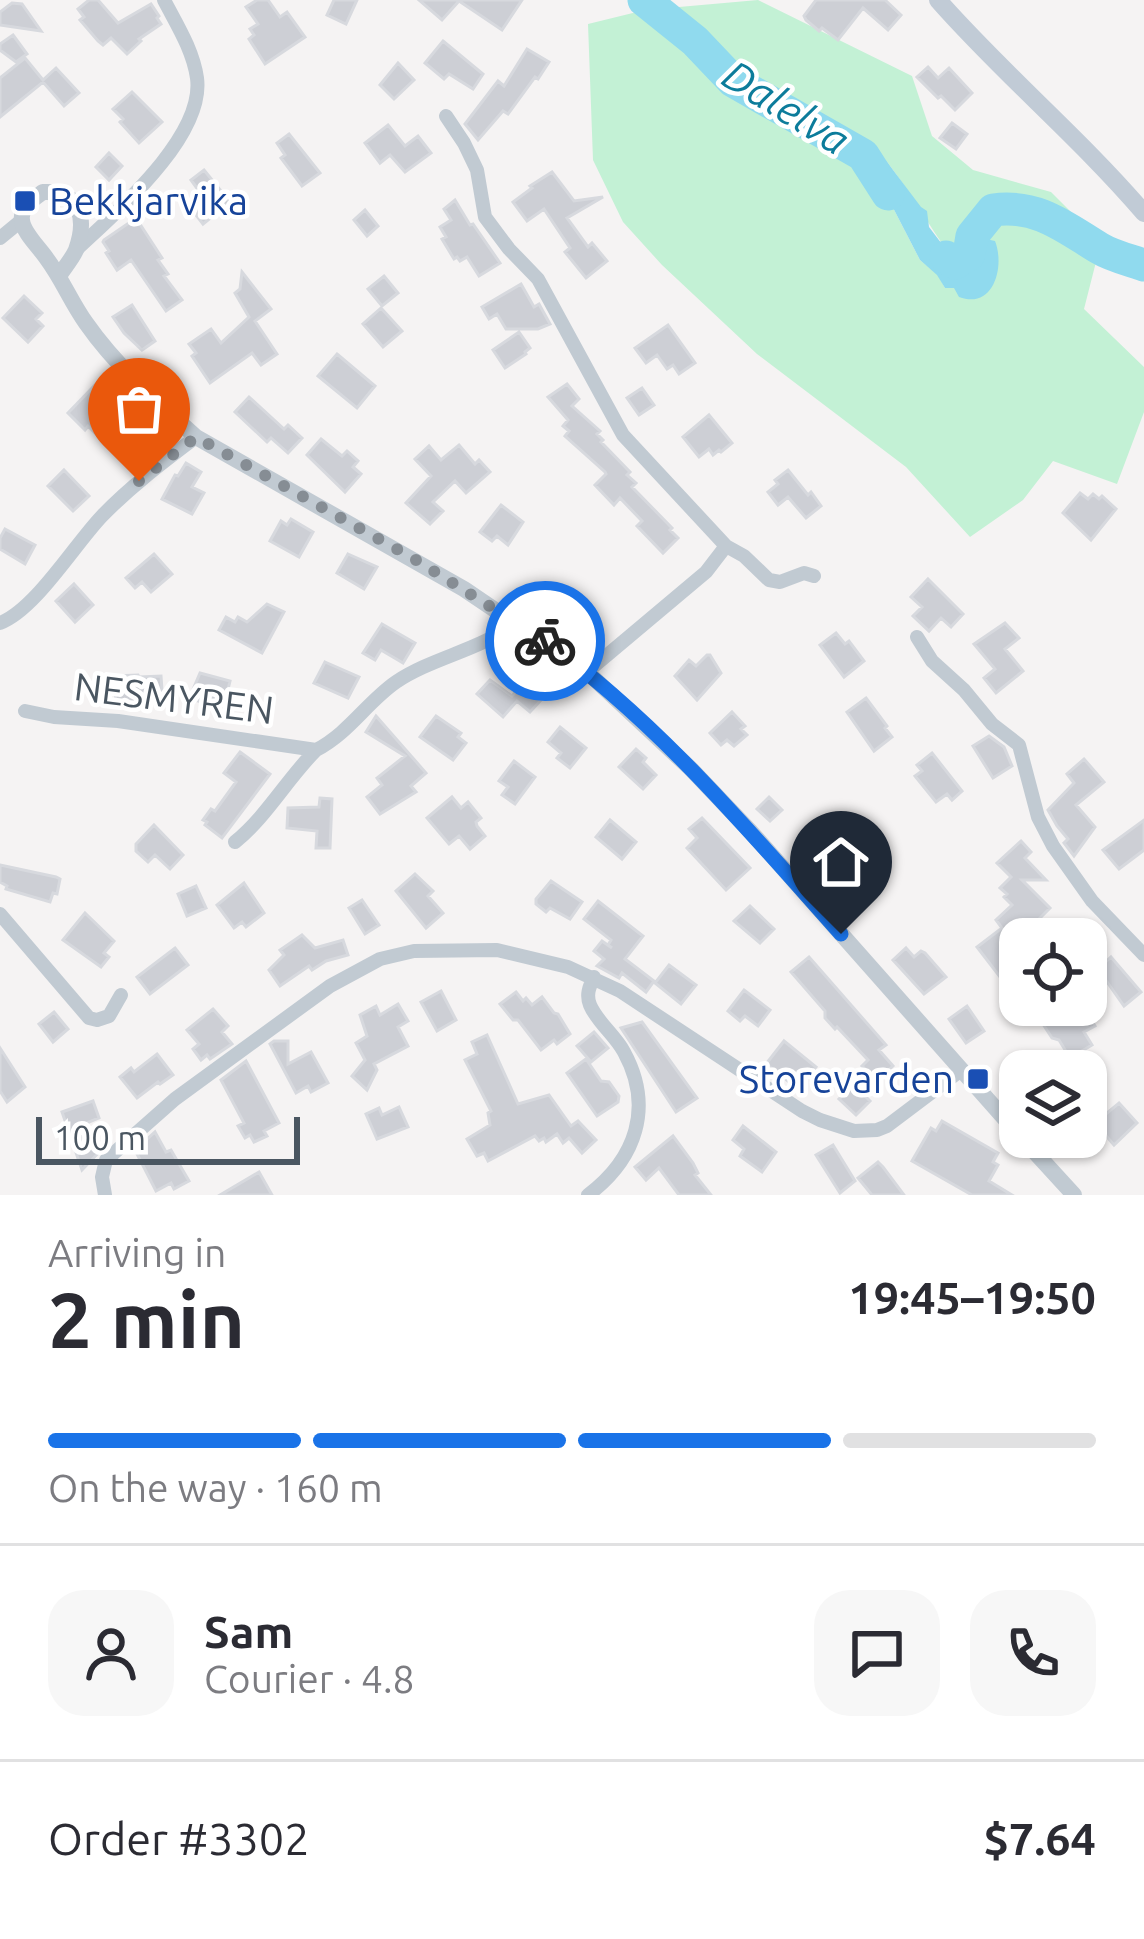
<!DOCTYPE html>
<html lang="en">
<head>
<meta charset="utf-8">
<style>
	body { margin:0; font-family:Ubuntu,sans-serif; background:#f7f7f7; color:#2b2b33; height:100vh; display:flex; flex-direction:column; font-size:45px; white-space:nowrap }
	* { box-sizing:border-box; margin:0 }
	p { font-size:39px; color:#7c7c81 }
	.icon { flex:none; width:66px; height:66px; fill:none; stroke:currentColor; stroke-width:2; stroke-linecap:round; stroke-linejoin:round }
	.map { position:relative; height:1195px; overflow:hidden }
	.drawer { display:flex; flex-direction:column; background:#fff; flex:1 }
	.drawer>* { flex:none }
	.tools { position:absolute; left:999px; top:918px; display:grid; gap:24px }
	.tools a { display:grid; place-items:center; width:108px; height:108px; border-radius:24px; background:#fff; box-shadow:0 3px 9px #0004; font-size:60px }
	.scale { position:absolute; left:36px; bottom:30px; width:264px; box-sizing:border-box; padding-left:12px; border:6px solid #4a5661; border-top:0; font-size:33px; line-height:42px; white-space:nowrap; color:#4a5661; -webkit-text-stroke:9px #fff; paint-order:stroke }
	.pin { position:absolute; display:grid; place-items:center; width:102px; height:102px; color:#fff; margin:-123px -51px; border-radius:50% 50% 50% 0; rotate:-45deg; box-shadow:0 0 12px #0007 }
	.pin .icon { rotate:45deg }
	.courier { position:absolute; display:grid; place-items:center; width:120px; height:120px; margin:-60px; border:9px solid #1a73e8; border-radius:50%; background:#fff; color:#222; box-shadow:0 3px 15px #0007 }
	.overview em { font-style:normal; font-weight:700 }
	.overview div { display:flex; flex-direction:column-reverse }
	.overview { display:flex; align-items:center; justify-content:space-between; height:204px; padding:0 48px }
	h1 { font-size:78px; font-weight:700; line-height:90px }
	.bar { display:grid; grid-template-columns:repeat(4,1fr); gap:18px 12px; align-content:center; height:144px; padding:0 48px }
	.bar i { height:15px; border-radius:9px; background:#e1e1e2 }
	.bar .on { background:#1a73e8 }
	.bar p { grid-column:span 4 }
	.line { display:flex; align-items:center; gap:30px; padding:0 48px; border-top:3px solid #e1e1e2 }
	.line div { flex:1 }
	.round { display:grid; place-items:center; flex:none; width:126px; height:126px; border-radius:36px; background:#f7f7f7 }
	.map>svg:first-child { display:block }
	.green { fill:#c3f1d5; fill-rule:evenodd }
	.water { fill:#90daee }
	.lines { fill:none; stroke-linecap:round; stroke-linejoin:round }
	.river { stroke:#90daee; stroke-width:33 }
	.building { fill:#cdcfd5; stroke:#d7d9de; stroke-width:3 }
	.minor { stroke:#c1cad2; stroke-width:14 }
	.tertiary { stroke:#c1cad2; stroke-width:16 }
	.secondary { stroke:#c1cbd6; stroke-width:18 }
	.done { stroke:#868d94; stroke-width:12; stroke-dasharray:0 21.6 }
	.route { stroke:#1a73e8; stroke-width:15 }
	.transit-dot { fill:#1a4fb4; stroke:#fff; stroke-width:4.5 }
	.labels { text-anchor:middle; stroke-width:9; stroke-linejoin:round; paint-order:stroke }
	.transit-label { font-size:39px; fill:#164399; stroke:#fff; text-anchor:start }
	.street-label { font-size:39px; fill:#4a5661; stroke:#fff }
	.water-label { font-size:42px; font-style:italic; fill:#0c7c9b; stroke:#fff }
</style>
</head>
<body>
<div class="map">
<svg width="1144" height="1195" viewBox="0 0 1144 1195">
	<rect width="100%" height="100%" fill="#f5f3f3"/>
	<path class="green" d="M758,0l154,76 20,60 41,34 78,22 33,33 13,33 -13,51 60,58v45l-27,72 -64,-23 -30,39 -53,37 -64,-70 -149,-113 -95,-89 -39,-43 -30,-62 -5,-136 57,-14zM887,162c24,30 41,63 64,94l8,-2 13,-18 19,2 -46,50 -7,-13 -18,-15 -31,-60 -31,-36z"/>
	<path class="water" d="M869,151l18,11 34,45 6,4 2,16 22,29 8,-2 13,-18 23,5c10,25 -1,69 -36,56l-5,-9h-9l-8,-13 -17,-15 -31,-60 -31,-36 5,-9z"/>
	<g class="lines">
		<path class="river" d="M644,0l51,41 38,40 130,74 25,39
			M946,257l9,6 14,-9 3,-18 21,-26c44,-6 70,16 106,38 13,8 30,12 45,17"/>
	</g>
	<path class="building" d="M89,0h9l20,23 33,-19 8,12 -2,2 4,6 -22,15 2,2 -14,13 -16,-16 -8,7 -5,-4 -18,-21 4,-3 -6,-8z
		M257,0h11l12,17 7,-5 18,25 -40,27 -16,-25 5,-4 -4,-6 8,-5 -12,-17z
		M334,0h23l-11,24 -19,-9z
		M419,0h103l-20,30 -43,-29 -17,19z
		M816,0h69l16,15 -13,15 -25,-22 -25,32 -16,-12 -3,3 -13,-11 -2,-4z
		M12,3l10,1 19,27 -41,-6v-13z
		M13,35l14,19 -11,8 -16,-12v-6z
		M443,41l40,33 -10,15 -24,-15 -5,5 -19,-16z
		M527,49l22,13 -11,17 -3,-2 -27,37 -5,-3 -25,29 -13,-16 33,-43 6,5z
		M25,58l18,22 13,-12 23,25 -15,13 -21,-24 -43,35v-39z
		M398,63l16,17 -20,19 -14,-14z
		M928,67l10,11 11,-10 23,25 -17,17 -14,-14 -3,2 -21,-21z
		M132,92l30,30 -23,21 -19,-21 3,-3 -10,-10z
		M952,123l15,11 -11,15 -16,-11z
		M388,125l17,21 13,-10 13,17 -26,19 -15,-17 -10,8 -15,-20z
		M289,134l31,39 -18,13 -21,-28 4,-3 -8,-12z
		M109,153l13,13 -13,14 -13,-13z
		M204,170l26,32 -27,22 -10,-13 11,-13 -13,-18z
		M552,172l22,29 29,-4 -36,21 21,29 4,-4 15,18 -21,17 -21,-26 5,-4 -26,-39 -17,12 -14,-19 19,-14 -2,-2z
		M455,200l15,25 3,-1 27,39 -21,13 -12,-19 -7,4 -3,-4 -3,2 -12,-20 4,-2 -6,-10 11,-7 -7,-11z
		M365,210l13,16 -11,10 -13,-16z
		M136,218l26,40 -4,2 10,14 -4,2 18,24 -16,11 -35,-51 -14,10 -11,-17 3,-2 -6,-9 1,-2z
		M242,272l29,37 -16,12 22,33 -16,11 -9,-12 -42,30 -18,-27 4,-3 -7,-9 22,-15 10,14 28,-26 -14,-24 5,-4z
		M384,276l14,17 -16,13 -14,-17z
		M521,284l13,23 5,-3 11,20 -12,5h-32l-9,-15 -8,5 -7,-12z
		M24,296l18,17 -6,6 7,7 -15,16 -25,-24z
		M132,305l23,36 -13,9 -18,-17 -11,-16z
		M381,308l21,23 -19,16 -20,-23z
		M668,325l27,38 -16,11 -6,-9 -6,4 -10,-14 -11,8 -11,-15z
		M519,332l11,16 -5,4 1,2 -21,14 -12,-18z
		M337,354l38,32 -18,22 -39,-32z
		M97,383l15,15 -6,7 22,22 -19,20 -21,-21 -3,4 -17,-17z
		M567,384l12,15 -7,7 28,25 -3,3 6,6 -2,2 29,30 -3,3 9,8 -4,4 40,41 -2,2 8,8 -15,15 -26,-27 5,-5 -22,-23 -6,7 -19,-20 11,-11 -1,-2 -40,-36 4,-5 -6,-5 5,-6 -20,-23z
		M642,388l12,17 -15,10 -12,-17z
		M249,397l35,32 4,-4 14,13 -14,15 -17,-15 -4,4 -32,-30z
		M709,415l23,28 -11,9 -2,-2 -6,5 -4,-6 -10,8 -16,-20z
		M321,439l21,17 5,-5 11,10 -5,6 8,7 -16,18 -38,-37z
		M459,445l16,19 4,-4 11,12 -24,21 -11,-12 -22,21 10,9 -13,13 -24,-21 25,-27 -16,-17 14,-13 12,14z
		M186,463l15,9 -9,15 12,6 -12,21 -30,-15 13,-24 3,1z
		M64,470l25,26 -16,15 -25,-25z
		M788,470l20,25 3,-3 10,14 -15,12 -18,-21 -10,8 -10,-13 10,-8 -3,-4z
		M1080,493l8,6 5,-5 6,5 3,-3 14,13 -25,31 -28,-27z
		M501,505l22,17 -15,23 -11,-9 -5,5 -12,-9z
		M291,519l22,13 -14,25 -29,-16 11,-20 6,4z
		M5,529l30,16 -10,19 -25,-15v-11z
		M154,554l18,20 -21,18 -9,-10 -7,6 -9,-10z
		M348,554l29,13 -13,22 -27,-16z
		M928,579l35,35 -12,13 -10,-9 -12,13 -16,-15 9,-9 -11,-10z
		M74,584l19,21 -18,17 -19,-21z
		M267,604l17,8 -22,41 -43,-23 7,-13 9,5 3,-5 9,5z
		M1005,623l14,15 -14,11 18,22 -27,22 -12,-15 11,-9 -21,-25z
		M382,624l33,19 -12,20 -22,-13 -6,10 -12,-7z
		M836,633l9,11 4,-3 15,20 -20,16 -24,-32z
		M707,655h3l11,18 -24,27 -22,-24 14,-16 7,6z
		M325,662l34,15 -11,21 -34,-15z
		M200,673l30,8 -5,21 -13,-3 -1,5 -22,-5z
		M138,675l1,2 22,-1 2,28h-47l-2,-28z
		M490,680l22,16 12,-14 19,16 -13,14 -13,-11 -14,16 -26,-23z
		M866,698l21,28 -2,2 7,9 -18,14 -27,-39z
		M732,712l13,14 -4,3 6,6 -13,11 -7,-6 -6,5 -11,-12z
		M376,716l50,57 -15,13 5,6 -36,22 -13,-17 15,-12 -5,-7 28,-22 -39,-24z
		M436,716l25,17 -3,4 8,6 -13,17 -33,-23z
		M560,727l26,21 -16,20 -13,-10 4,-5 -13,-11z
		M989,736l15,11 8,19 -19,12 -20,-32z
		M636,749l10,9 -3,4 13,13 -13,14 -24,-22z
		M240,752l30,22 -48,64 -17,-13 2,-3 -4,-2 8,-11 4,2 21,-29 -12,-9z
		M932,753l30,38 -10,9 -5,-6 -11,8 -21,-26 7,-5 -5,-6z
		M1084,759l20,23 -28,23 19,22 -21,29 -10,-13 4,-4 -11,-13 -9,-16 26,-27 -7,-9z
		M514,761l21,16 -20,27 -13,-9 6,-8 -9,-6z
		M452,797l9,11 7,-6 13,16 -5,4 1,4 8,10 -15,13 -11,-13 -10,8 -22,-26z
		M769,797l13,13 -12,11 -13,-12z
		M320,798l12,1 -2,49h-14l1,-17 -30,-3 1,-20 31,-1z
		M702,818l48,50 -24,22 -39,-42 10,-10 -8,-9z
		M610,820l26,22 -14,17 -26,-22z
		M1144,820v30l-25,19 -16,-19z
		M154,825l29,30 -13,14 -15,-14 -7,7 -12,-11v-7z
		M1021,841l10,11 -6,6 21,22h-24l28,28 -30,30v65l-43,-56 25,-19 -6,-8 16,-15 -8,-8 3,-3 -7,-6 11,-11 -14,-14z
		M845,855l20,30 -23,17 -22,-28z
		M0,865l56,12 4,2 -3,15 -4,-1 -3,9 -44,-13 1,-3 -7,-4z
		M415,874l18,17 -5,5 15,17 -17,15 -30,-37z
		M551,881l31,21 -12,17 -20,-11 -4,4 -10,-8v-5z
		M244,883l20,30 -18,14 -4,-5 -8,6 -17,-23z
		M196,886l10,22 -19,8 -9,-22z
		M362,900l17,25 -14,9 -16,-26z
		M598,901l45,35 -18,23 29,22 -8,11 -24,-19 -3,5 -22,-12 7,-7 -10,-8 8,-10 10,7 -4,-3 3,-5 -27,-21z
		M750,906l24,23 -14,14 -26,-22z
		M85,913l29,28 -10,12 5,4 -8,10 -38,-27z
		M302,935l13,13 28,-8 5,15 -22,6 -14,9 -3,-4 -29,20 -11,-16 15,-15 -4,-5z
		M175,948l13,17 -38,29 -13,-17z
		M906,948l8,9 7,-6 4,2 21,24 -22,17 -31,-34z
		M809,957l77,88 -7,5 14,16 -30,28 7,7 -14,14 -17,-16 28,-28 -5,-5 6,-6 -31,-33 -2,2 -10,-11v-7l-34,-39z
		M1111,957l30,35 -17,14 -26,-37z
		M669,965l27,20 -15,19 -26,-21z
		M744,990l26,20 -12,16 -13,-10 -5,5 -12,-10z
		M441,991l15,29 -19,11 -16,-29z
		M516,992l7,9 3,-3 6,7 10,-8 12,16 4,1 12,20 -13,10 -3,-4 -13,10 -23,-30h-5l-13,-16z
		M398,1004l10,17 -10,6 10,19 -34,18 3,6 -10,20 -15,-14 13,-16 -9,-17 11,-7 -7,-21 16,-9 4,9z
		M1068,1005l4,7 11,-6 12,20 -11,6 8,13 -22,13 -11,-18 -7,-2 -11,-17z
		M967,1006l17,25 -18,12 -17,-24z
		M213,1009l15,17 -6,6 10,12 -22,15 -3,-4 -6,5 -8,-11 6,-5 -12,-14z
		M54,1012l14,17 -15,13 -14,-18z
		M642,1022l55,76 -21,14 -55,-84z
		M594,1032l14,16 -17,14 -14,-16z
		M487,1035l31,69 31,-9 22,31 7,-5 18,19 -14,13 -13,-15 -6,5 -6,-9 -11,8 -2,-4 -5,3 -4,-5 -47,25 -4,-8 -7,3 -10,-17 23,-14 -2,-12 3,-2 -26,-51 12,-6 -5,-12z
		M274,1041h14v23l23,-12 17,31 -17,9 -3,-6 -12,7 -26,-49z
		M784,1041l32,26 -18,22 -32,-25z
		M0,1048l25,39 -18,15 -7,-11z
		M157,1054l16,21 -13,9 -2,-2 -21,16 -17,-21 11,-9 3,4z
		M586,1059l15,22 8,1 10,14 -1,6 -21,14 -30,-43z
		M246,1061l33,62 -15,8 3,5 -13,6 -4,-7 -5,3 -7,-12 6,-3 -23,-43z
		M93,1101l6,17 -15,6 20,23 -22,23 -20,-58z
		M1119,1103l18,20 -23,22 -19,-22z
		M399,1107l9,20 -31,12 -11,-25 13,-6 3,7z
		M942,1121l56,32 -5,9 5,3 -9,16 23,14h-40l-60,-34 19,-33 5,3z
		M743,1126l33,26 -14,20 -22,-16 4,-7 -11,-9z
		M155,1132l11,20 5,-2 18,31 -15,8 -3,-6 -15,8 -21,-41z
		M673,1136l20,27 5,10 -3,2 16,20h-32l-20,-27 -13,12 -11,-13z
		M833,1145l22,36 -15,12 -24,-38z
		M878,1162l5,5 21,28h-32l-14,-17z
		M259,1172l13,23h-52z"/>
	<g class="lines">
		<path class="minor" d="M446,116l18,27 13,27 8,47 24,32 29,30 85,156 103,111 -20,26 -119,100
			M0,238l22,-18
			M75,251c40,-38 130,-114 122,-173 -4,-28 -20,-53 -33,-78
			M726,546l18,10 25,24 11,2 24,-9 10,3
			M0,623c35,-13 75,-79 102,-107 29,-30 61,-54 94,-79
			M917,637l15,24 32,29 28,34 27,21 19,72 15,29 39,55 52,54
			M25,711l29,6 64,4 198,29c33,-17 51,-48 80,-68 37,-25 86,-32 120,-60
			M235,842c32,-26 52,-63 81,-92
			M0,914l89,104 8,2 12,-4 12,-21
			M105,1195l-3,-18 4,-17 69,-61 155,-113 50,-27 34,-8 83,-1 71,17 52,24 182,120 18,9 34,11 23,-1 10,-4 73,-55
			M588,1195c48,-36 66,-88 36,-143 -9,-17 -27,-30 -34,-47 -4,-10 -1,-18 4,-28"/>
		<path class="tertiary" d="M59,276c5,-8 13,-17 17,-26 11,-31 5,-60 -33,-58 -8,6 -23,15 -21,28 1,13 18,28 25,39 15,20 24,43 39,64 30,43 71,79 110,114l268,152 123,83 104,97 60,63 269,304
			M1021,1137l53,58"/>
		<path class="secondary" d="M938,0c65,74 142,138 206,213"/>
	</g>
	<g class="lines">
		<path class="done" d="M139,481l57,-44 217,121 132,83"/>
		<path class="route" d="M545,641c113,81 204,190 296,293"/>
	</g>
	<g class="transit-dot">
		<rect x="13" y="189" width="24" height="24" rx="6"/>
		<rect x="966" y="1067" width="24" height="24" rx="6"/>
	</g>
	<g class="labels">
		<g class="transit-label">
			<text x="49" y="215">Bekkjarvika</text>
			<text x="954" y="1093" text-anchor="end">Storevarden</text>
		</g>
		<g class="street-label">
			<text transform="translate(174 698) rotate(7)" y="14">NESMYREN</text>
		</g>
		<g class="water-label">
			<text transform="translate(786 107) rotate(32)" y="15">Dalelva</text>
		</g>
	</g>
</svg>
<div class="tools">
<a><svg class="icon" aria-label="locate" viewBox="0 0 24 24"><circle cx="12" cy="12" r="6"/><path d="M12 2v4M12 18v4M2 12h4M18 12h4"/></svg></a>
<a><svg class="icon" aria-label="layers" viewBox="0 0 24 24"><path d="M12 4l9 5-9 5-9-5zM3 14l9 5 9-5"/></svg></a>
</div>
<div class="scale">100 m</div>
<div class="pin" style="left:139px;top:481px;background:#ea580c"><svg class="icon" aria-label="bag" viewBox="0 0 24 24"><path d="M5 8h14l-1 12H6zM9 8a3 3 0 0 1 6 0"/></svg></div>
<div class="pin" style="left:841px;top:934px;background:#1f2937"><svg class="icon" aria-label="home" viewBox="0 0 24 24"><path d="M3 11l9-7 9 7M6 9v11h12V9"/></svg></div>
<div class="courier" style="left:545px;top:641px"><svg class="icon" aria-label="bike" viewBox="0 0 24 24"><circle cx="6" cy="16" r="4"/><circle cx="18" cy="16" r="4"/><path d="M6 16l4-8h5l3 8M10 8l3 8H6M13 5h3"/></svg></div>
</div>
<section class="drawer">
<div class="overview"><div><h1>2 min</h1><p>Arriving in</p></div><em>19:45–19:50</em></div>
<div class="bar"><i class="on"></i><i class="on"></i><i class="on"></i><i></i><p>On the way · 160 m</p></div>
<div class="line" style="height:216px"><a class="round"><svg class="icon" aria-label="person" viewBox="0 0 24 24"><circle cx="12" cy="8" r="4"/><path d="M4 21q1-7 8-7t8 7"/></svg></a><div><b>Sam</b><p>Courier · 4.8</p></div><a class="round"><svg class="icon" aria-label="chat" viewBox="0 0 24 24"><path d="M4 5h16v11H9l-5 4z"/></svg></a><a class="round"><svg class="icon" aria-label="phone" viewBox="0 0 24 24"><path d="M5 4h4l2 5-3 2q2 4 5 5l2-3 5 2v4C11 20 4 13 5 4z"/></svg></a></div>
<div class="line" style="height:156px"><div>Order #3302</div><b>$7.64</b></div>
</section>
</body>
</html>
